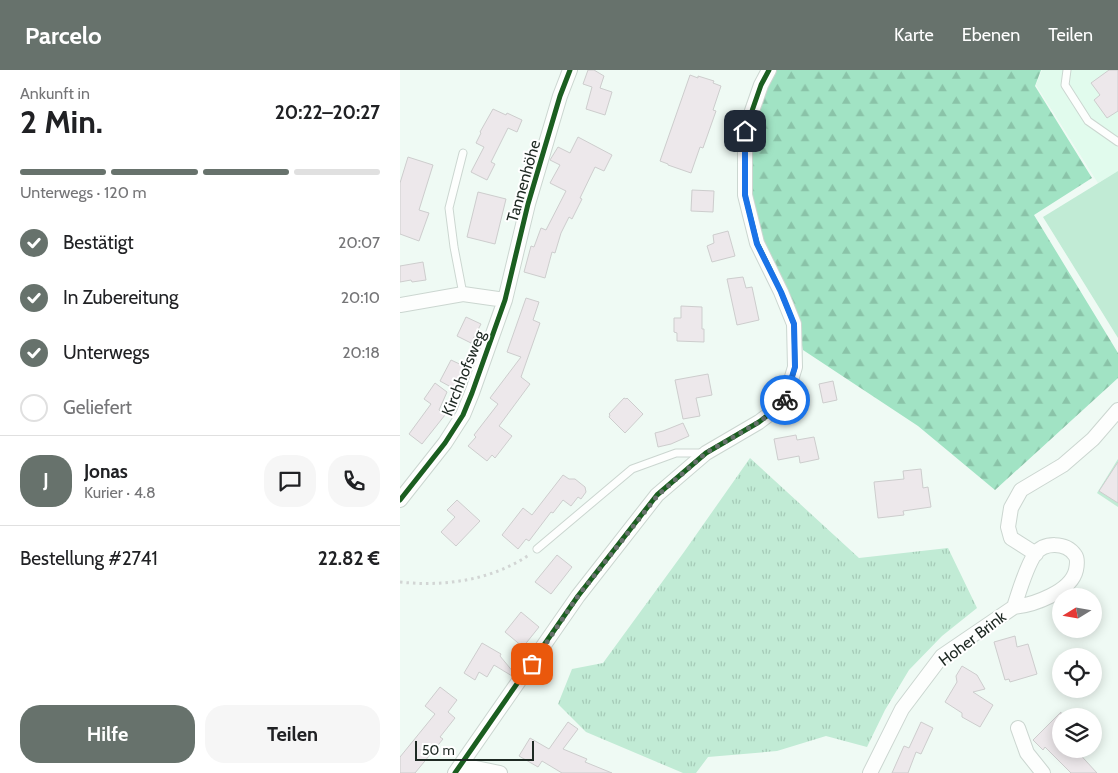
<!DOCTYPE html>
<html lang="de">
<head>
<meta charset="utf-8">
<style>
	body { margin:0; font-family:Cabin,sans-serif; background:#f6f6f6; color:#202124; height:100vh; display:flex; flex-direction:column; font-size:19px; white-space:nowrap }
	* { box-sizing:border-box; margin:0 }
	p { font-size:16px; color:#757577 }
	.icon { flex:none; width:28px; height:28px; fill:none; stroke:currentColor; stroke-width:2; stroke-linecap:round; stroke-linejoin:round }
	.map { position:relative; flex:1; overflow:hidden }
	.panel { display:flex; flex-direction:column; background:#fff; width:400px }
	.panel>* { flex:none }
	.needle { width:32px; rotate:259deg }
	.controls { position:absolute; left:652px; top:518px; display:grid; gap:10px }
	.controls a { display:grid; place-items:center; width:50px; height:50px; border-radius:50%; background:#fff; box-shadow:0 2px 12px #0003; font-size:25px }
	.scale { position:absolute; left:15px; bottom:12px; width:119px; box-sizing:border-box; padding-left:5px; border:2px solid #1e2923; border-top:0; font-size:14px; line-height:18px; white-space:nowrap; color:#1e2923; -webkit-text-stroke:4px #fff; paint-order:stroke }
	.pin { position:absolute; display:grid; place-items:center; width:42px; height:42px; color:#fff; margin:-21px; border-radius:10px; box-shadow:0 2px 8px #0006 }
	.courier { position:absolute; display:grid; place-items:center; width:50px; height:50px; margin:-25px; border:4px solid #1a73e8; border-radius:50%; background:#fff; color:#222; box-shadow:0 1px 6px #0007 }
	.headline em { font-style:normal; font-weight:700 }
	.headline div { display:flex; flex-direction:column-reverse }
	.headline { display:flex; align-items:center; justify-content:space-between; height:85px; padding:0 20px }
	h1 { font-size:32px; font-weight:700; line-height:38px }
	.bar { display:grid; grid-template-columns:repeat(4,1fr); gap:8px 5px; align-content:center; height:60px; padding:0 20px }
	.bar i { height:6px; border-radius:4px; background:#e0e0e0 }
	.bar .on { background:#67726c }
	.bar p { grid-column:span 4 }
	.line { display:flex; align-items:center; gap:12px; padding:0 20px; border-top:1px solid #e0e0e0 }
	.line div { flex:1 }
	.round { display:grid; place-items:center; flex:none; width:52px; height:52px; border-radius:20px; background:#f6f6f6 }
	ol { padding:0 20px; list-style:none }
	li { display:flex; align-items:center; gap:15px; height:55px }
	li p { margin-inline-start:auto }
	li .icon { padding:5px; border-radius:50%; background:#67726c; color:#fff; stroke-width:4 }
	li:last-child { color:#757577 }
	li i { width:28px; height:28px; border:2px solid #e0e0e0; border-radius:50% }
	.cta { display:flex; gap:10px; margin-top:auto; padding:10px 20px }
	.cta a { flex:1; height:58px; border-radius:20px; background:#67726c; color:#fff; font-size:20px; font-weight:700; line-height:58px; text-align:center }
	.cta a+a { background:#f6f6f6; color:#202124 }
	header { display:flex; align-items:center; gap:30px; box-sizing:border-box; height:70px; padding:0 25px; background:#67726c; color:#fff }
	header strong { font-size:24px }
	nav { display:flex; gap:28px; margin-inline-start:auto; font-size:18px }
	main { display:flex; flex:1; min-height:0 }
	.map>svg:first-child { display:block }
	.built { fill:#e1fbed }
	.grass { fill:url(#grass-tufts) }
	.forest { fill:url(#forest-firs) }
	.pitch { fill:#c1ebd5 }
	.building { fill:#ede8eb; stroke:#cdcdcd }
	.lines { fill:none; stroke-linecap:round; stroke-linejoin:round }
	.service-casing { stroke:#cbd6d0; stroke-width:9 }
	.minor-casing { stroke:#cbd6d0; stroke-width:16 }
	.path { stroke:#d2d5d4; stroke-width:3; stroke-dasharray:2.5 4; stroke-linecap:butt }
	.service { stroke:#fdfefd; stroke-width:7 }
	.minor { stroke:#fdfefd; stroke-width:14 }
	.cycleway-casing { stroke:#fff; stroke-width:8 }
	.cycleway { stroke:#1b5e20; stroke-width:5 }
	.done { stroke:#67726c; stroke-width:5; stroke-dasharray:0 9 }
	.route { stroke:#1a73e8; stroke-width:6 }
	.labels { text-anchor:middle; stroke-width:4; stroke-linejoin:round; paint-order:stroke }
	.street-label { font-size:16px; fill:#1e2923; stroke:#fff }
</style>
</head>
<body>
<header>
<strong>Parcelo</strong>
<nav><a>Karte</a><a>Ebenen</a><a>Teilen</a></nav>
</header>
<main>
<section class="panel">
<div class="headline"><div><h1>2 Min.</h1><p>Ankunft in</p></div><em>20:22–20:27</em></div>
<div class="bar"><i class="on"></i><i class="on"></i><i class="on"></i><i></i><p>Unterwegs · 120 m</p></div>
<ol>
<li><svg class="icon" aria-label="check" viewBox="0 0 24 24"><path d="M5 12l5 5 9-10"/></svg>Bestätigt<p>20:07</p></li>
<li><svg class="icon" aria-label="check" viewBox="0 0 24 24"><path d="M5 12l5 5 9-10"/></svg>In Zubereitung<p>20:10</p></li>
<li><svg class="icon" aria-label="check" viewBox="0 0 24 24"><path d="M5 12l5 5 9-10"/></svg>Unterwegs<p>20:18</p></li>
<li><i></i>Geliefert</li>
</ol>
<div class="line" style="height:90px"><b class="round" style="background:#67726c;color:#fff">J</b><div><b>Jonas</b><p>Kurier · 4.8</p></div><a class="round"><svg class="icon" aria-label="chat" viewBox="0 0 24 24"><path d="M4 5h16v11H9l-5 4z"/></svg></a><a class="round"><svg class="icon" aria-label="phone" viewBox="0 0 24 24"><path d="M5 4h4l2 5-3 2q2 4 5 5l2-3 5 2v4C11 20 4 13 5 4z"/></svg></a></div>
<div class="line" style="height:65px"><div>Bestellung #2741</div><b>22.82 €</b></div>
<div class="cta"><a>Hilfe</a><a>Teilen</a></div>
</section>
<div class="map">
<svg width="718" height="703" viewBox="0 0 718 703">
	<defs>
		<pattern id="grass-tufts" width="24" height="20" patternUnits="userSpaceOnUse" patternTransform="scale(1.25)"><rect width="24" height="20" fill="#c1ebd5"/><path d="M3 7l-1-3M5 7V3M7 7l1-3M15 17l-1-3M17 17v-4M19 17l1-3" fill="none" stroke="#a5cab7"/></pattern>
		<pattern id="forest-firs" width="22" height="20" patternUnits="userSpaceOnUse" patternTransform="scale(1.25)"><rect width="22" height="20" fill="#a1e3c4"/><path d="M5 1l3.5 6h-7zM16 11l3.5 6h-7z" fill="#8ac3a8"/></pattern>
	</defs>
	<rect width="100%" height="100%" fill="#effaf4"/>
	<path class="built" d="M642,0h76v101l-20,12 -62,-98z"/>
	<path class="grass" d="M350,388l109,100 89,-10 29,60 -35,28 -33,34 -24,40 -18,37 -41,-11 -49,15 -69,6 -12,16h-13l-97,-41 -28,-28 14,-35 31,-6 81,-111z"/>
	<path class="forest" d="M375,0h266l-6,16 57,92 -58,37 84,138v25l-123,112 -77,-64 -115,-76 -6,-28 -36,-81 -12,-48 -1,-57 19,-49z"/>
	<path class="pitch" d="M718,101v167l-75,-121z
		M718,389v48l-21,-14z"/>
	<path class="building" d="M188,0h6l10,6 -4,12 12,4 -7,23 -19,-6 6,-22 -9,-3z
		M709,0h9v41l-11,7 -13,-18 6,-5 -9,-12z
		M290,5l8,3v-2l16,5 -1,2 8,3 -8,24 3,1 -13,37 -3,-1 -9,26 -23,-8v-1l-8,-3z
		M93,39l13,6 1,-2 15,7 -5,12 -9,-4 -17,34 4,2 -8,16 -16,-8 13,-25 -8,-4 5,-10 -1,-1z
		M178,67l34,18 -8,16 -9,-4 -15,31 2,1 -10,20 -3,-2 -8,16 -6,20 -3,-1 -7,26 -21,-6 7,-26 3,1 7,-19 5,2 20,-39 -16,-8 10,-18 -10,-5 8,-13 12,6z
		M8,87l25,8 -14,45 10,3 -10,28 -19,-7v-51z
		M292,120l22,1 -1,21 -22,-1z
		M78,122l28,7 -11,45 -28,-7z
		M328,161l7,25 -23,6 -5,-16 7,-3 -1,-8z
		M23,192l3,18 -14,2 -1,-2 -11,2v-16z
		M343,207l3,11 6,-1 7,33 -22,5 -10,-46z
		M126,228l13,4 -6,18 7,3 -19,54 9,7 -31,42 13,10 -17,22 -3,-3 -5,6 -19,-15 8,-9 -2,-2 24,-31 -8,-6 31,-41 -14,-5z
		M281,236l21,1v22h2v13l-27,-1v-8l-3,-1v-14h7z
		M66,247l15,7 -10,19 -14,-7z
		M51,290l15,7 -5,9 6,3 -7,13 -20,-11z
		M308,304l4,21 -16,3 4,18 -17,3 -8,-39z
		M433,311l4,19 -14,3 -4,-19z
		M35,313l12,9 -8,18 6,5 -23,29 -13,-10 22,-30 -7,-5z
		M224,328l2,1 1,-1 16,16 -18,19 -16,-16 1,-2 -1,-1z
		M283,353l6,13 -18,8 -13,3 -3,-14 8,-2z
		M396,365l1,5 17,-3 5,22 -19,4 -1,-7 -21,4 -4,-21z
		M718,392v41l-19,-12z
		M521,399l2,19 5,-1 3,20 -28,4 1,4 -26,3 -4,-36 30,-3 -1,-8z
		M163,405l6,4h6l10,8 1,5 -5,7 -3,-2 -7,9 -8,-6 -10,13 -2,-1 -22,29 -3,-2 -8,10 -16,-14 21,-27 9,7z
		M57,430l23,21 -24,25 -15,-14 14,-15 -8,-7z
		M157,485l15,12 -21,27 -16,-12z
		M121,542l18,15 -16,20 -18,-15z
		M615,566l2,11 11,-3 9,30 -27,8 -1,-3 -4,1 -11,-38z
		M82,573l19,11 -1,2 14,17 -2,3 -18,-11 -7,12 -8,-5 -4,8 -11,-7z
		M562,596l15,9 8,14 -12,3 20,13 -13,22 -18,-10v-4l-17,-11 12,-20 -1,-6z
		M40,617l17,13 -9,12 7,6 -15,19 3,2 -28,34h-15v-16l35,-43 -10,-8z
		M661,642v37h14l22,24h-26l-26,-26 -2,3 -10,-10z
		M168,652l10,7 -15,20 24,10 -2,3 27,11h-50l-20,-12 -4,6 -19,-11 11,-18 19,11z
		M521,652l12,6 -12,26 -5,-2 -8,21h-16l12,-27 5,2z"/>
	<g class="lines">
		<g class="service-casing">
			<path id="service" d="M667,0l-2,15 23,36 30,21
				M63,224l-9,-47 -5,-39 14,-55
				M137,479l95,-80 44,-16h27"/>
		</g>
		<g class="minor-casing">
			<path id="minor" d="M0,235l63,-11 42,6
				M0,430l45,-57 18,-28 9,-22 33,-93 23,-96 32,-108 10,-26
				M636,484l-25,-16 -3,-11 3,-19 10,-18 42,-25 30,-26 25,-29
				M618,658l9,25 16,20
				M61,695l39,8
				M55,703l123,-177 79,-101 49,-42 53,-31 25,-19 11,-36 -1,-43 -13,-32 -24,-49 -12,-48v-64l16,-46 8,-15
				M470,703l32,-64 40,-53 72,-49c19,-2 57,-15 62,-37 1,-5 2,-11 -1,-15 -9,-13 -31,-13 -40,-1 -9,13 -16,38 -21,53"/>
		</g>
		<path class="path" d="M0,512c44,5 92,-2 129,-27"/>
		<use href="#service" class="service"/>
		<use href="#minor" class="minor"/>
		<g class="cycleway-casing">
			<path id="cycleway" d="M0,430l45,-57 18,-28 9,-22 33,-93 23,-96 32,-108 10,-26
				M55,703l123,-177 79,-101 49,-42 53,-31 25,-19 11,-36 -1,-43 -13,-32 -24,-49 -12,-48v-64l16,-46 8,-15"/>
		</g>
		<use href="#cycleway" class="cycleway"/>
	</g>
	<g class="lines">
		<path class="done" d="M132,594l46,-68 80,-101 48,-42 53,-31 25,-19 1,-3"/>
		<path class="route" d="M345,61v64l12,49 24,48 13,32 1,43 -10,33"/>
	</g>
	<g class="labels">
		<g class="street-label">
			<text transform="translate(123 111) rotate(-74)" y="6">Tannenhöhe</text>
			<text transform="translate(63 303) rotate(-68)" y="6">Kirchhofsweg</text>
			<text transform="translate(572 568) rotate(-37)" y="6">Hoher Brink</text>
		</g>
	</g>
</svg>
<div class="controls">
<a><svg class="needle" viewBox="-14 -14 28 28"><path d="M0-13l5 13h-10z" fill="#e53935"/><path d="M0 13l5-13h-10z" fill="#757577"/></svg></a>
<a><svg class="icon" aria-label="locate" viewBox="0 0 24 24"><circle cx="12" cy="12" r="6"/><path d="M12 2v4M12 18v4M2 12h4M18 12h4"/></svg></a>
<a><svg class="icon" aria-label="layers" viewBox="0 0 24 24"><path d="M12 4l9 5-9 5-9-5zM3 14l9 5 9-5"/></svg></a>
</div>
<div class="scale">50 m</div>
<div class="pin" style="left:132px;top:594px;background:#ea580c"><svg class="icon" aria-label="bag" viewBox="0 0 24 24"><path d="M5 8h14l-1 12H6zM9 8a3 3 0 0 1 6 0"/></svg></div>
<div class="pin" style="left:345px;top:61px;background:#1f2937"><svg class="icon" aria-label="home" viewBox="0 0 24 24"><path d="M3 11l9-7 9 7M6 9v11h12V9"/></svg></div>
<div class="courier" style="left:385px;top:330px"><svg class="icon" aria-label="bike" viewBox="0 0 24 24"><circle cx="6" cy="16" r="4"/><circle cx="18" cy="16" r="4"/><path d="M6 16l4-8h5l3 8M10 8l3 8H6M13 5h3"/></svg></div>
</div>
</main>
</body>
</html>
